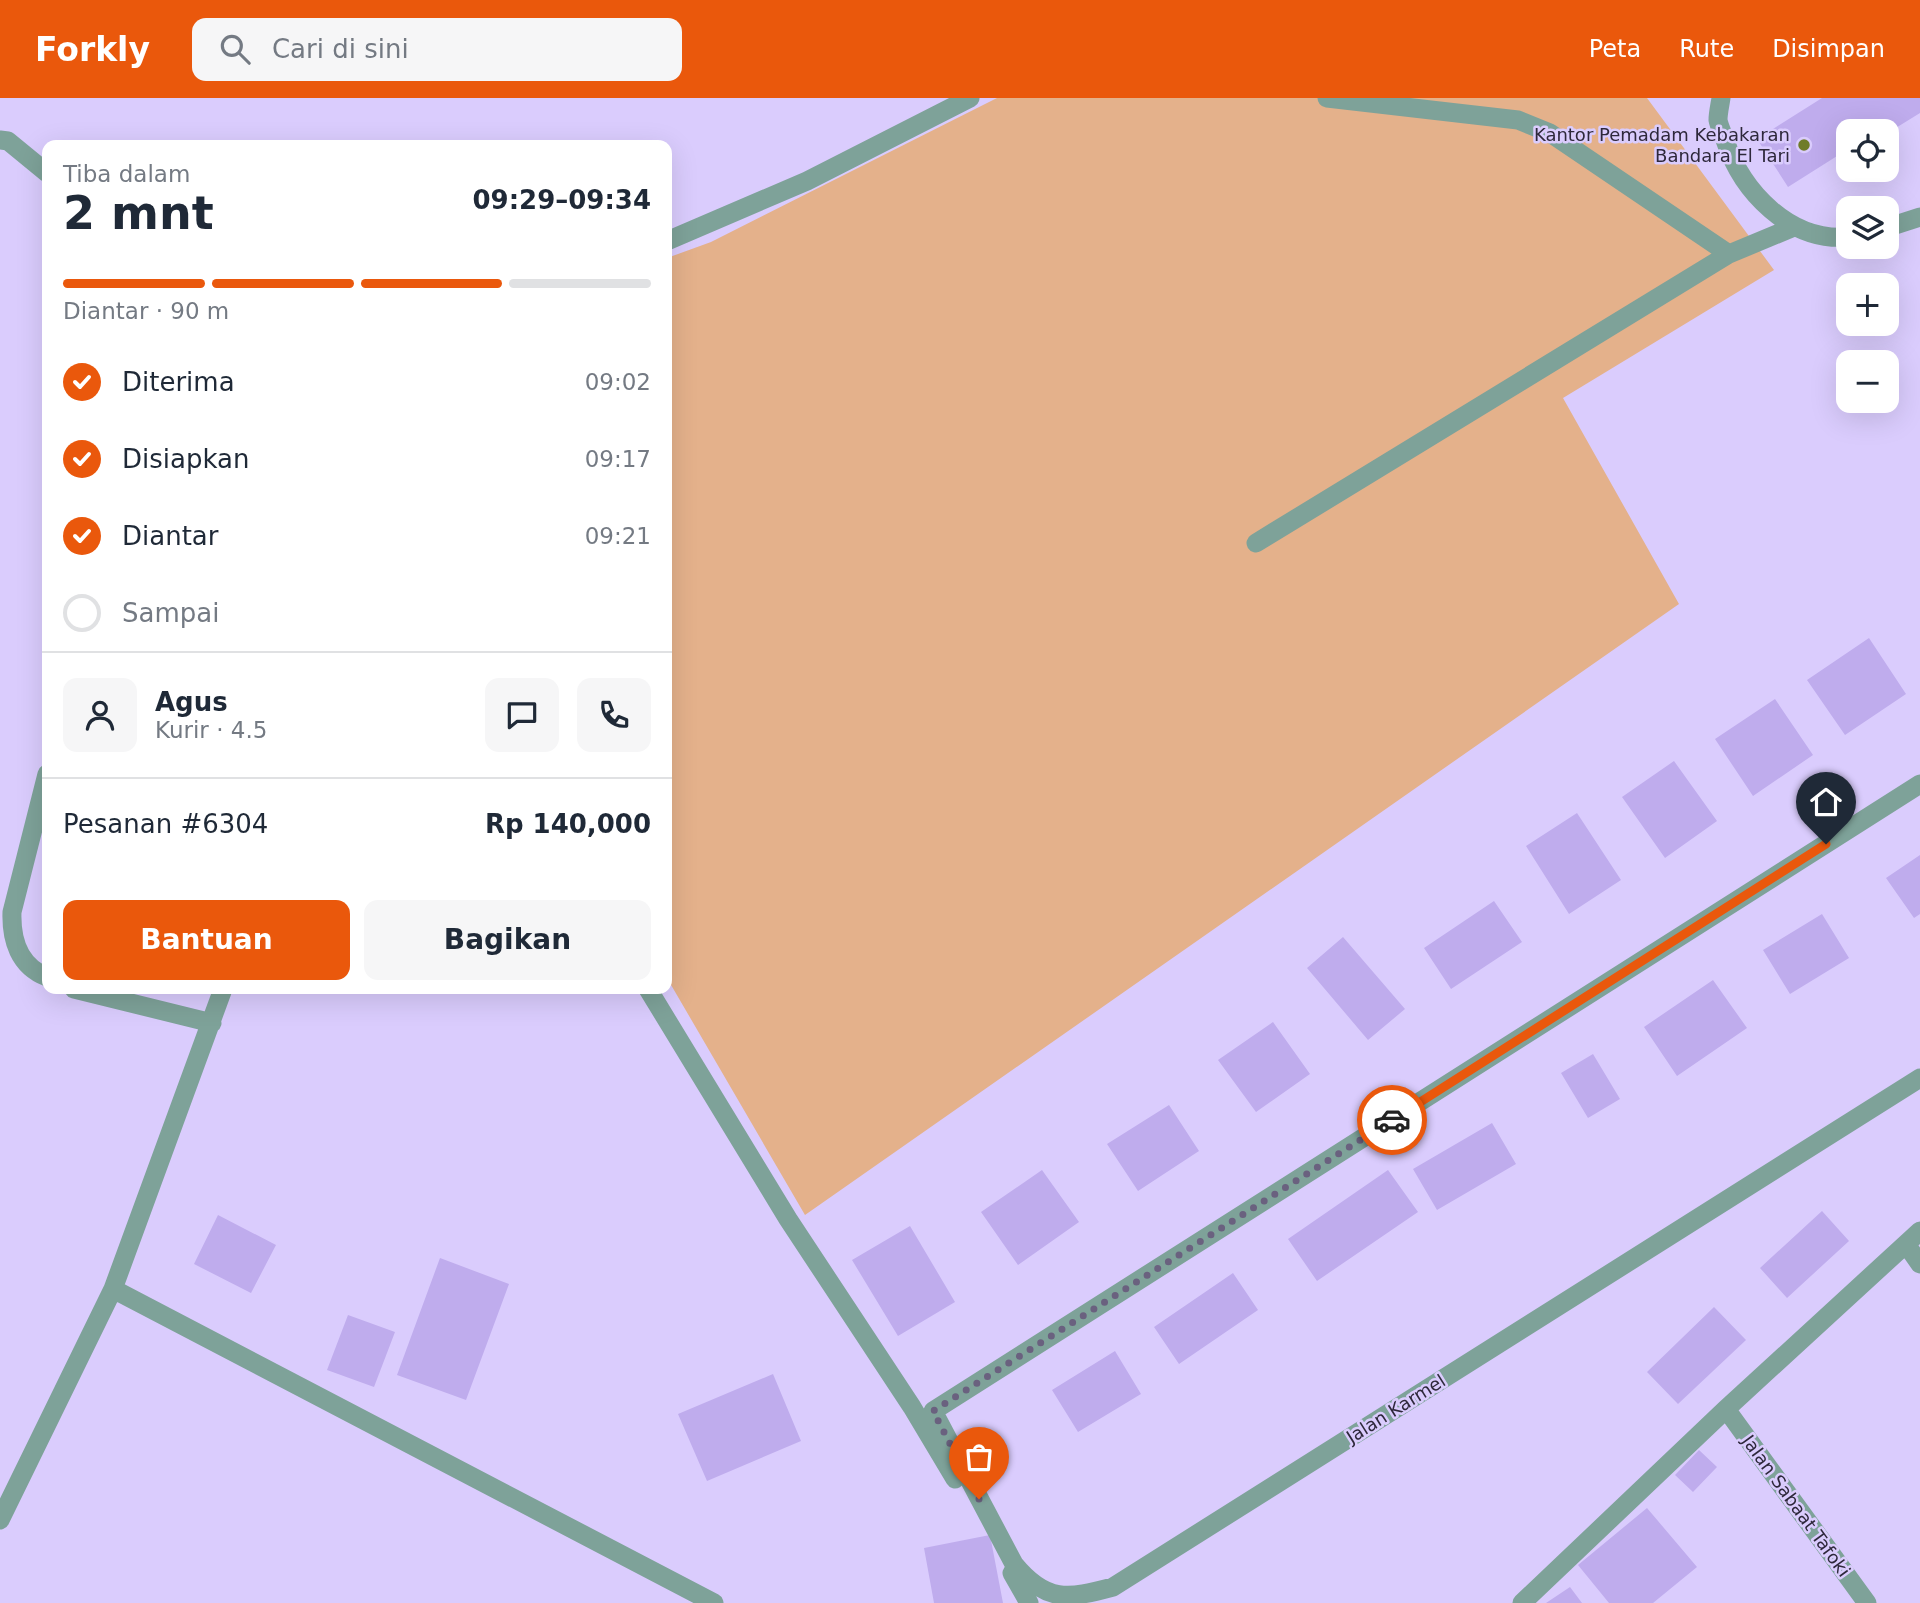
<!DOCTYPE html>
<html lang="id">
<head>
<meta charset="utf-8">
<style>
	body { margin:0; font-family:"DejaVu Sans",sans-serif; background:#f6f6f7; color:#1f2937; height:100vh; display:flex; flex-direction:column; font-size:26px; white-space:nowrap }
	* { box-sizing:border-box; margin:0 }
	p { font-size:23px; color:#747a83 }
	.icon { flex:none; width:38px; height:38px; fill:none; stroke:currentColor; stroke-width:2; stroke-linecap:round; stroke-linejoin:round }
	.map { position:relative; flex:1; overflow:hidden }
	.side { position:absolute; left:42px; top:42px; width:630px; height:854px; display:flex; flex-direction:column; background:#fff; border-radius:14px; box-shadow:0 7px 28px #0002 }
	.side>* { flex:none }
	.fabs { position:absolute; left:1836px; top:21px; display:grid; gap:14px }
	.fabs a { display:grid; place-items:center; width:63px; height:63px; border-radius:14px; background:#fff; box-shadow:0 7px 28px #0002; font-size:35px }
	.pin { position:absolute; display:grid; place-items:center; width:60px; height:60px; color:#fff; margin:-72px -30px; border-radius:50% 50% 50% 0; rotate:-45deg; box-shadow:0 0 7px #0007 }
	.pin .icon { rotate:45deg }
	.courier { position:absolute; display:grid; place-items:center; width:70px; height:70px; margin:-35px; border:5px solid #ea580c; border-radius:50%; background:#fff; color:#222; box-shadow:0 2px 9px #0007 }
	.headline em { font-style:normal; font-weight:800 }
	.headline div { display:flex; flex-direction:column-reverse }
	.headline { display:flex; align-items:center; justify-content:space-between; height:119px; padding:0 21px }
	h1 { font-size:46px; font-weight:800; line-height:52px }
	.bar { display:grid; grid-template-columns:repeat(4,1fr); gap:10px 7px; align-content:center; height:84px; padding:0 21px }
	.bar i { height:9px; border-radius:5px; background:#e0e1e3 }
	.bar .on { background:#ea580c }
	.bar p { grid-column:span 4 }
	.line { display:flex; align-items:center; gap:18px; padding:0 21px; border-top:2px solid #e0e1e3 }
	.line div { flex:1 }
	.round { display:grid; place-items:center; flex:none; width:74px; height:74px; border-radius:14px; background:#f6f6f7 }
	ol { padding:0 21px; list-style:none }
	li { display:flex; align-items:center; gap:21px; height:77px }
	li p { margin-inline-start:auto }
	li .icon { padding:7px; border-radius:50%; background:#ea580c; color:#fff; stroke-width:4 }
	li:last-child { color:#747a83 }
	li i { width:38px; height:38px; border:4px solid #e0e1e3; border-radius:50% }
	.primary-button { display:flex; gap:14px; margin-top:auto; padding:14px 21px }
	.primary-button a { flex:1; height:80px; border-radius:14px; background:#ea580c; color:#fff; font-size:28px; font-weight:800; line-height:80px; text-align:center }
	.primary-button a+a { background:#f6f6f7; color:#1f2937 }
	header { display:flex; align-items:center; gap:42px; box-sizing:border-box; height:98px; padding:0 35px; background:#ea580c; color:#fff }
	header strong { font-size:33px }
	nav { display:flex; gap:38px; margin-inline-start:auto; font-size:24px }
	.search { width:490px; height:63px; background:#f6f6f7; display:flex; align-items:center; gap:18px; box-sizing:border-box; padding:0 24px; border-radius:14px; color:#747a83; font-size:26px }
	.map>svg:first-child { display:block }
	.green { fill:#e4b18b }
	.building { fill:#bfaced }
	.lines { fill:none; stroke-linecap:round; stroke-linejoin:round }
	.service { stroke:#7ea299; stroke-width:19 }
	.minor { stroke:#7ea299; stroke-width:19 }
	.done { stroke:#6a617f; stroke-width:7; stroke-dasharray:0 12.6 }
	.route { stroke:#ea580c; stroke-width:9 }
	.poi-dot { fill:#6f7c29; stroke:#daccfd; stroke-width:2.5 }
	.labels { text-anchor:middle; stroke-width:5; stroke-linejoin:round; paint-order:stroke }
	.poi-label { font-size:18px; fill:#2e283b; stroke:#daccfd; text-anchor:end }
	.street-label { font-size:18px; fill:#2e283b; stroke:#daccfd }
</style>
</head>
<body>
<header>
<strong>Forkly</strong>
<div class="search"><svg class="icon" aria-label="search" viewBox="0 0 24 24"><circle cx="10" cy="10" r="6"/><path d="M15 15l6 6"/></svg>Cari di sini</div>
<nav><a>Peta</a><a>Rute</a><a>Disimpan</a></nav>
</header>
<div class="map">
<svg width="1920" height="1505" viewBox="0 0 1920 1505">
	<rect width="100%" height="100%" fill="#daccfd"/>
	<path class="green" d="M997,0h650l127,172 -211,128 116,206 -874,611 -138,-237v-720l44,-16z"/>
	<path class="building" d="M1822,0h98v15l-34,21v-3h-38v24l-3,-4 -57,36 -31,-48z
		M1869,540l37,56 -61,41 -38,-55z
		M1775,601l38,56 -60,41 -38,-57z
		M1674,663l43,60 -52,37 -43,-61z
		M1577,715l44,67 -52,34 -43,-68z
		M1920,757v59l-6,4 -28,-40z
		M1494,803l28,41 -71,47 -27,-41z
		M1822,816l27,44 -59,36 -27,-44z
		M1343,839l62,72 -37,31 -61,-72z
		M1713,882l34,48 -70,48 -33,-49z
		M1273,924l37,52 -54,38 -38,-52z
		M1593,956l27,45 -32,19 -27,-45z
		M1169,1007l30,46 -61,40 -31,-47z
		M1492,1025l24,41 -79,46 -24,-41z
		M1042,1072l37,52 -61,43 -37,-53z
		M1388,1072l30,42 -101,69 -29,-42z
		M1822,1113l27,30 -62,57 -27,-30z
		M218,1117l58,30 -25,48 -57,-29z
		M910,1128l45,76 -57,34 -46,-76z
		M440,1160l69,26 -43,116 -69,-25z
		M1233,1175l25,37 -79,54 -25,-37z
		M1714,1209l32,33 -68,64 -31,-32z
		M348,1217l47,17 -21,55 -47,-17z
		M1115,1253l26,43 -63,38 -26,-42z
		M773,1276l28,67 -94,40 -29,-67z
		M1699,1352l18,17 -24,25 -18,-17z
		M1647,1410l50,59 -44,36h-44l-31,-38z
		M990,1437l13,68h-69l-10,-55z
		M1570,1489l12,16h-36z"/>
	<g class="lines">
		<path class="service" d="M1327,0l191,22 32,13 179,121 65,-27
			M1721,0c-1,7 -3,15 -3,22 1,6 5,14 7,20 17,52 65,102 123,97
			M0,42l8,1 39,32
			M1886,130l34,-11
			M667,143l140,-60 163,-83
			M1256,445l473,-289"/>
		<path class="minor" d="M47,676l-35,138c-1,28 7,54 35,65
			M1920,686l-987,627 81,153c32,39 54,35 99,23l807,-509
			M74,891l138,34
			M648,891l140,230 124,188 43,72
			M1906,1146l14,20
			M113,1191l601,314
			M1726,1311l141,194
			M0,1422l113,-231 110,-300
			M1012,1475l17,30
			M1522,1505l204,-194 194,-178"/>
	</g>
	<g class="lines">
		<path class="done" d="M979,1401l-46,-88 459,-291"/>
		<path class="route" d="M1392,1022l434,-276"/>
	</g>
	<circle class="poi-dot" cx="1804" cy="47" r="7"/>
	<g class="labels">
		<g class="poi-label">
			<text x="1790" y="43">Kantor Pemadam Kebakaran<tspan x="1790" dy="21">Bandara El Tari</tspan></text>
		</g>
		<g class="street-label">
			<text transform="translate(1396 1311) rotate(-32)" y="6">Jalan Karmel</text>
			<text transform="translate(1796 1408) rotate(54)" y="6">Jalan Sabaat Tafoki</text>
		</g>
	</g>
</svg>
<div class="fabs">
<a><svg class="icon" aria-label="locate" viewBox="0 0 24 24"><circle cx="12" cy="12" r="6"/><path d="M12 2v4M12 18v4M2 12h4M18 12h4"/></svg></a>
<a><svg class="icon" aria-label="layers" viewBox="0 0 24 24"><path d="M12 4l9 5-9 5-9-5zM3 14l9 5 9-5"/></svg></a>
<a>+</a>
<a>−</a>
</div>
<div class="pin" style="left:979px;top:1401px;background:#ea580c"><svg class="icon" aria-label="bag" viewBox="0 0 24 24"><path d="M5 8h14l-1 12H6zM9 8a3 3 0 0 1 6 0"/></svg></div>
<div class="pin" style="left:1826px;top:746px;background:#1f2937"><svg class="icon" aria-label="home" viewBox="0 0 24 24"><path d="M3 11l9-7 9 7M6 9v11h12V9"/></svg></div>
<div class="courier" style="left:1392px;top:1022px"><svg class="icon" aria-label="car" viewBox="0 0 24 24"><path d="M5 17H2v-5l4-1 3-4h7l3 4 3 1v5h-3M9 17h6M6 11h13"/><circle cx="7" cy="17" r="2"/><circle cx="17" cy="17" r="2"/></svg></div>
<section class="side">
<div class="headline"><div><h1>2 mnt</h1><p>Tiba dalam</p></div><em>09:29–09:34</em></div>
<div class="bar"><i class="on"></i><i class="on"></i><i class="on"></i><i></i><p>Diantar · 90 m</p></div>
<ol>
<li><svg class="icon" aria-label="check" viewBox="0 0 24 24"><path d="M5 12l5 5 9-10"/></svg>Diterima<p>09:02</p></li>
<li><svg class="icon" aria-label="check" viewBox="0 0 24 24"><path d="M5 12l5 5 9-10"/></svg>Disiapkan<p>09:17</p></li>
<li><svg class="icon" aria-label="check" viewBox="0 0 24 24"><path d="M5 12l5 5 9-10"/></svg>Diantar<p>09:21</p></li>
<li><i></i>Sampai</li>
</ol>
<div class="line" style="height:126px"><a class="round"><svg class="icon" aria-label="person" viewBox="0 0 24 24"><circle cx="12" cy="8" r="4"/><path d="M4 21q1-7 8-7t8 7"/></svg></a><div><b>Agus</b><p>Kurir · 4.5</p></div><a class="round"><svg class="icon" aria-label="chat" viewBox="0 0 24 24"><path d="M4 5h16v11H9l-5 4z"/></svg></a><a class="round"><svg class="icon" aria-label="phone" viewBox="0 0 24 24"><path d="M5 4h4l2 5-3 2q2 4 5 5l2-3 5 2v4C11 20 4 13 5 4z"/></svg></a></div>
<div class="line" style="height:91px"><div>Pesanan #6304</div><b>Rp 140,000</b></div>
<div class="primary-button"><a>Bantuan</a><a>Bagikan</a></div>
</section>
</div>
</body>
</html>
